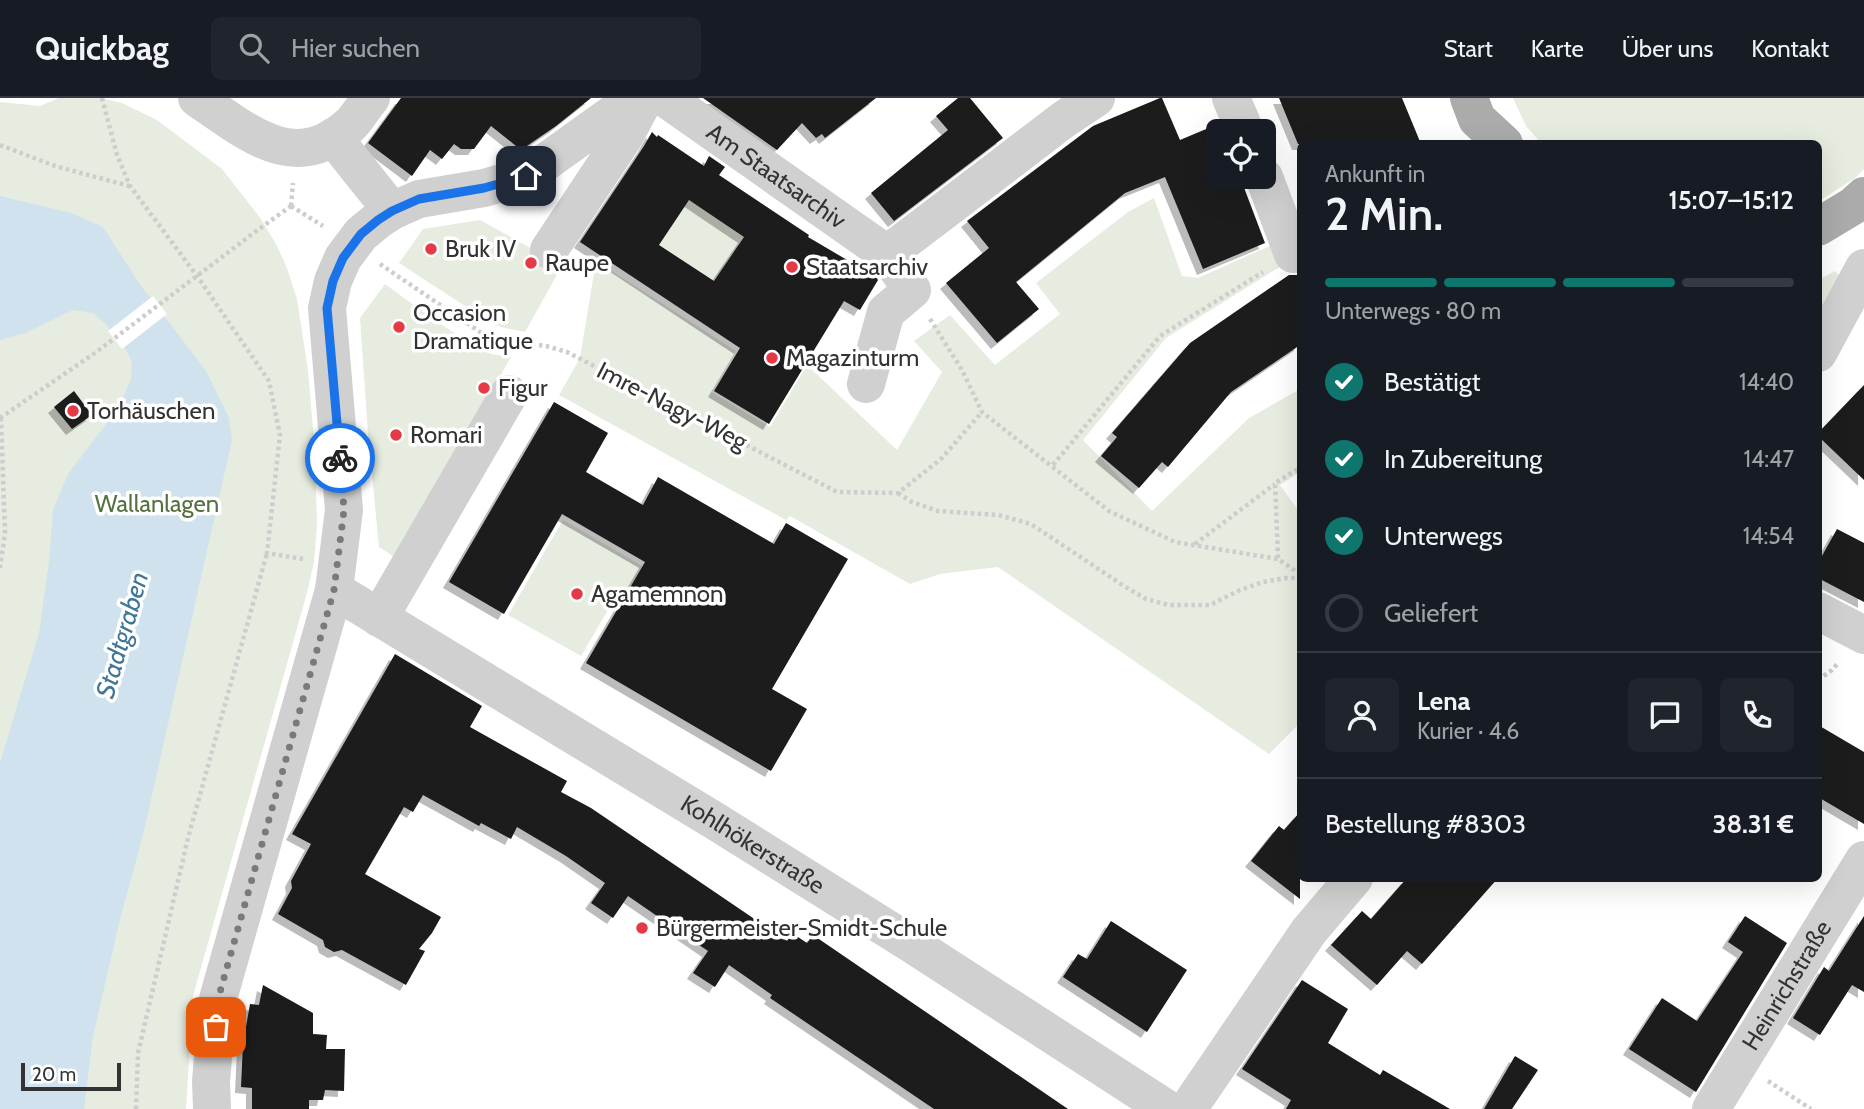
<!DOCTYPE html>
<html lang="de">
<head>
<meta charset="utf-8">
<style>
	body { margin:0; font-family:Cabin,sans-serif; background:#20242c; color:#f1f3f6; height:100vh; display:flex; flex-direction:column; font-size:26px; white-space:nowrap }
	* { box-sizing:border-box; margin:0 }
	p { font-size:23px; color:#9ea1a6 }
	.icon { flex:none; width:38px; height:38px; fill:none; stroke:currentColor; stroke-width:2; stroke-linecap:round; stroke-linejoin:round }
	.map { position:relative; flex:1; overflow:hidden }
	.side { position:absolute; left:1297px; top:42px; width:525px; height:742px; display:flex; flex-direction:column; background:#171b24; border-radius:10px; box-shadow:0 7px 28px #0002 }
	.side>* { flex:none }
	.tools { position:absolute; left:1206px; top:21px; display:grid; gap:14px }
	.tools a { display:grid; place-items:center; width:70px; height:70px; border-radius:10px; background:#171b24; box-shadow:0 7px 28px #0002; font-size:35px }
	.scale { position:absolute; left:21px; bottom:18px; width:100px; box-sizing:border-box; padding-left:7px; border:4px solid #333; border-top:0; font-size:19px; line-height:24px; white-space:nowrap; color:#333; -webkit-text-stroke:5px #fff; paint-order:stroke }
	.pin { position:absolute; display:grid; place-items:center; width:60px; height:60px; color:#fff; margin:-30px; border-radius:14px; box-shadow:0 4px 10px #0006 }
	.courier { position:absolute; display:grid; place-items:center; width:70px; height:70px; margin:-35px; border:5px solid #1a73e8; border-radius:50%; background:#fff; color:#222; box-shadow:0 2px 9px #0007 }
	.headline em { font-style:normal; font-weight:600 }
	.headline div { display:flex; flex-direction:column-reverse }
	.headline { display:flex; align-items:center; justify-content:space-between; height:119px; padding:0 28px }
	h1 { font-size:46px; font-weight:600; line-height:52px }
	.bar { display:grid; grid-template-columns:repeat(4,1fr); gap:10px 7px; align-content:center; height:84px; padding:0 28px }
	.bar i { height:9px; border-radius:5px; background:#363941 }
	.bar .current { background:#0f766e }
	.bar p { grid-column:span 4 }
	.line { display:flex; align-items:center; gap:18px; padding:0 28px; border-top:2px solid #363941 }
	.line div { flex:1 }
	.round { display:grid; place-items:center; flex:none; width:74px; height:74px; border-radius:10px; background:#20242c }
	ol { padding:0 28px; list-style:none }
	li { display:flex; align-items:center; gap:21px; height:77px }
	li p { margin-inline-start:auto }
	li .icon { padding:7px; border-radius:50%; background:#0f766e; color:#fff; stroke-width:4 }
	li:last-child { color:#9ea1a6 }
	li i { width:38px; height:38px; border:4px solid #363941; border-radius:50% }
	header { display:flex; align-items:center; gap:42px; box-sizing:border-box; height:98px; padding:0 35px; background:#171b24; border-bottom:2px solid #363941 }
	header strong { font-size:33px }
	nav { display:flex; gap:38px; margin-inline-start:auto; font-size:24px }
	.search { width:490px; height:63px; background:#20242c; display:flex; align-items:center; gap:18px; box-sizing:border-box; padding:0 24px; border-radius:10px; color:#9ea1a6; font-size:26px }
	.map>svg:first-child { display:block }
	.green { fill:#e6ecdf }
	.water { fill:#cfe2ee }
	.pier { fill:#fff }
	.building { fill:#1a1a1a; fill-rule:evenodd; filter:url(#shadow) }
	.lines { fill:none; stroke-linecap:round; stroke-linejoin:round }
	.path { stroke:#cdcdcd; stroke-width:4.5; stroke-dasharray:3.5 3.5; stroke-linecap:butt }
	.minor { stroke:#d0d0d0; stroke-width:38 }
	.major { stroke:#ababab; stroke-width:38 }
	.done { stroke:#7a7a7a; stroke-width:7; stroke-dasharray:0 12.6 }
	.route { stroke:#1a73e8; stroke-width:9 }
	.poi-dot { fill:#e63946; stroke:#fff; stroke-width:2.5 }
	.labels { text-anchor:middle; stroke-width:7; stroke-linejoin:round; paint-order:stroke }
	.street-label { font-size:24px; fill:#333; stroke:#fff }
	.poi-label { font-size:24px; fill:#333; stroke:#fff; text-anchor:start }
	.park-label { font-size:24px; fill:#56703f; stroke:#fff }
	.water-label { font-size:26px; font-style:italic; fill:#3f7597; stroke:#fff }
</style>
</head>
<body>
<header>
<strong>Quickbag</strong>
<div class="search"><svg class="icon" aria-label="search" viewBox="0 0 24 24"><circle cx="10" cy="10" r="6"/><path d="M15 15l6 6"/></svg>Hier suchen</div>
<nav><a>Start</a><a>Karte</a><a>Über uns</a><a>Kontakt</a></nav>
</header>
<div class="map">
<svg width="1864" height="1011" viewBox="0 0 1864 1011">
	<defs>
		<filter id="shadow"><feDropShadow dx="-6" dy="6" stdDeviation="0" flood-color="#0004"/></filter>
	</defs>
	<rect width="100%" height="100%" fill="#fff"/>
	<path class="green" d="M59,0h42l21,5 35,17 65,49 39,50 16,27 10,22 10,31 11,71 7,83 2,71 -3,38 -7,31 -114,403 -7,113h-186v-1007l40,4z
		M1513,0h351v71l-9,9 -37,24v-58l-277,-1 -15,-17z
		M1154,100l28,78 16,2 76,-34 9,21 -117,73 -83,102 69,71 97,-93 51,-29v83l-20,13 20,28v210l-31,31 -271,-187 -58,7 -30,10 -120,-68 -4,4 -227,-125 21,-37 16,-97 140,90 -25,41 59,35 37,-62 90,85 45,-78 -28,-31 36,-26 45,50 65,-51 -24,-31 92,-71z
		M689,102l55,37 -30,44 -55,-36z
		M480,122l74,41 4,12 -33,59 -24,-5 -16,-8 -86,-56 24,-34z
		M1835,173l5,5 -22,44v-40z
		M385,186l49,36 41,26 16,8 20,3 -115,201 -17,-11 -11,-114 -8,-115z
		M563,422l165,96 -17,30 -93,-53 -37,63 -73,-41z"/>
	<path class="water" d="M0,98l71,17 32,14 36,56 67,88 23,47 3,22 -89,395 -24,88 -26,113 -9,73h-84v-346l39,-130 10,-71 4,-52 15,-36 52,-68 11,-28 1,-16 -8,-16 -18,-22 -13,-11 -20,-3 -48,23 -25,7z"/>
	<path class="pier" d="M153,198l14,18 -45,35 -14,-18z"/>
	<path class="building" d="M401,0h190l-35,28 -35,24 -30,-24 -17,23h-13l-7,-5 -12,15 -12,-9 -18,26 -44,-33z
		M703,0h173l-51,40 -3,-4 -6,4 -14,-15 -25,27z
		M958,0h12l33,40 -109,83 -23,-28 77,-63 -12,-14z
		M1160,0h2l18,42 38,-16 3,7h-3v46h22l25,66 -62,26 -38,-92 -40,16 -109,89 23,27 -42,34 -51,-60 43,-35 -22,-27 126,-95z
		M1279,0h123l19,46h-123z
		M652,34l5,5 1,-2 46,31 5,-10 16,11 -6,8 90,60 -1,2 68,40 2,3 -18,30 -16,-9 -75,123 -55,-33 26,-43 -160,-106 64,-96zM689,102l55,37 -30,44 -55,-36z
		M1289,177h11v70l-69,47 -63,75 -6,-5 -23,26 -38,-32 16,-19 -5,-4 78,-90z
		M1864,287v95l-46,-44v-3z
		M74,293l18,24 -20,14 -18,-22z
		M554,304l54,31 -22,39 57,33 15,-28 116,67 12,-21 62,36 -76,130 35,20 -36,62 -185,-108 59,-101 -83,-48 -58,100 -55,-32z
		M1837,431l27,14v59l-46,-24v-15z
		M395,556l87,52 -12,21 97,54 -6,11 30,16 196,133 5,-8 15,10 6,-8 255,174h-134l-164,-111 2,-3 -43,-30 -14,22 -22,-14 15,-22 -80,-55 -15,22 -22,-15 14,-20 -39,-27 -49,-29 -6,12 -30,-16 -2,3 -56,-31 -10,17 -9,-5 -39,67 76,43 -9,16 -13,16 6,2 -19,34 -64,-35 -8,2 -9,-5 -2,-7 -45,-26 14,-26 -1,-7 20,-37 -19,-10z
		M1818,627l46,27v72l-46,-27z
		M1300,714v87l-49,-38 28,-35 5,4z
		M1407,780h91l-76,86 -15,-13 -30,34 -46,-40 31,-34 9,8z
		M1745,818l42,27 -91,149 -67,-43 33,-51 35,23 46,-69 -15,-10z
		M1864,818v76l-12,-7 -32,50 -27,-17 31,-51 5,4z
		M1111,823l76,49 -40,62 -84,-55 15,-23 9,5z
		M1302,882l46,29 -20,34 52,32 3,-5 67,39h-164l5,-9 -49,-31z
		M263,887l50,28v21l14,1 -1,14h19l-1,42 -19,-1 -2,10h-14v9h-57v-21l-11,-1 2,-43 7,-40 9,1z
		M1515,958l23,14 -26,39h-28z"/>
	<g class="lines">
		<path class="path" d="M102,0l15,57 13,31 67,90 72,105 11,54 -13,118 36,6
			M0,47l55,21 74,20
			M291,108l32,20
			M291,108l2,-23
			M380,166l100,68 20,9 46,5 21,6 270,140 61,1 43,-34 41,-47
			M930,221l32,51 20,42 127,99 66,31 103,17 22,15
			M0,320l95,-65 160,-121 36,-26
			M1053,367l107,-129 103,-64
			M898,395l14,9 26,9 60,4 33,9 93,62 22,13 23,6h41l30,-15 23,-8 23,-4h14
			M1195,446l80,-60
			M1278,460l-3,-75 25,-15
			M0,470l5,-35 -4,-115
			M1818,582l14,-10 7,-8
			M1768,983l43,28
			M136,1011l2,-56 50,-215 79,-285"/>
		<g class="minor">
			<path d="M197,0c50,34 98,78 154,26 7,-7 13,-18 20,-26"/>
			<path id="s1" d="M665,0l222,156 25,36 -26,22 -20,72"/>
			<path d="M1231,0l14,33"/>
			<path d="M333,39l59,74"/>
			<path d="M1264,79l29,77"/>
			<path d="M549,152l77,-116 19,-36"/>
			<path d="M887,156l176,-134 33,-22"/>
			<path d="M1818,255l46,-85"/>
			<path id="s2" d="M334,492l381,231 195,122 257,166"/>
			<path d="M1818,513l46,24"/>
			<path d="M379,520l130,-224"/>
			<path d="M212,1011l-1,-28 7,-82 116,-409 10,-80 -17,-202 6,-27 10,-23 18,-24 17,-14 14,-9 27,-12 65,-11 42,-12 109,-78"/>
			<path d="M1188,1011l121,-178 45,-53"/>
			<path id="s3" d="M1711,1011l153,-249"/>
		</g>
		<path class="major" d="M1469,0l8,21 27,25
			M1818,129l35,-21 11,-10"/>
	</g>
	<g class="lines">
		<path class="done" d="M216,929l2,-28 116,-409 10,-80 -4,-52"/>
		<path class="route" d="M340,360l-13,-150 6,-27 10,-23 18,-24 17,-14 14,-9 27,-12 65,-11 42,-12"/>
	</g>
	<g class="poi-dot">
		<circle cx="431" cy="151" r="7"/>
		<circle cx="531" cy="165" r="7"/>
		<circle cx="792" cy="169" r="7"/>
		<circle cx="399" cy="229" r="7"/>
		<circle cx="772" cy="260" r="7"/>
		<circle cx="484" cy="290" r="7"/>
		<circle cx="73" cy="313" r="7"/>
		<circle cx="396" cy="337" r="7"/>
		<circle cx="577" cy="496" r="7"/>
		<circle cx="642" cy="830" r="7"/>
	</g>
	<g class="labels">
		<g class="street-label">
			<text dy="8" stroke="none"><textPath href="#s1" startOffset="136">Am Staatsarchiv</textPath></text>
			<text transform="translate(672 308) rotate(27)" y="8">Imre-Nagy-Weg</text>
			<text dy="8" stroke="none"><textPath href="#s2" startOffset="490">Kohlhökerstraße</textPath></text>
			<text dy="8" stroke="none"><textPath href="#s3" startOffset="145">Heinrichstraße</textPath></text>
		</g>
		<g class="poi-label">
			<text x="445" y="159">Bruk IV</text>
			<text x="545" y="173">Raupe</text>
			<text x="806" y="177">Staatsarchiv</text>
			<text x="413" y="223">Occasion<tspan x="413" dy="28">Dramatique</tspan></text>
			<text x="786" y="268">Magazinturm</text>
			<text x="498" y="298">Figur</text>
			<text x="87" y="321">Torhäuschen</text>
			<text x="410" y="345">Romari</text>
			<text x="591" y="504">Agamemnon</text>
			<text x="656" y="838">Bürgermeister-Smidt-Schule</text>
		</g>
		<g class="park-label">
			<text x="157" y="414">Wallanlagen</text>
		</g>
		<g class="water-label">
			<text transform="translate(122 537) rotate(-74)" y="9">Stadtgraben</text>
		</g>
	</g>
</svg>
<div class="tools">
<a><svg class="icon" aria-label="locate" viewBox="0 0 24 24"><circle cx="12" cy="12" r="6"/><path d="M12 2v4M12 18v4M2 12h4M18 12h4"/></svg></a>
</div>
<div class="scale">20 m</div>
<div class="pin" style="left:216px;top:929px;background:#ea580c"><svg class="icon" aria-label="bag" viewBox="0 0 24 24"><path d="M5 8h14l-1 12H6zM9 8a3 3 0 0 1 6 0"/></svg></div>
<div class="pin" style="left:526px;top:78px;background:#1f2937"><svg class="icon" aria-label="home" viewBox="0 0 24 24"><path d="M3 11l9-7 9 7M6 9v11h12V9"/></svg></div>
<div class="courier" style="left:340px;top:360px"><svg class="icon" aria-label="bike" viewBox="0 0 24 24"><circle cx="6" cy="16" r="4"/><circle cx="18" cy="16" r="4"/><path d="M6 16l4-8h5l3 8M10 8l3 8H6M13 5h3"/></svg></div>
<section class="side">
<div class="headline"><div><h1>2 Min.</h1><p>Ankunft in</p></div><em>15:07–15:12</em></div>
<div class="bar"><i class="current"></i><i class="current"></i><i class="current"></i><i></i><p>Unterwegs · 80 m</p></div>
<ol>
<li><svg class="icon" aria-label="check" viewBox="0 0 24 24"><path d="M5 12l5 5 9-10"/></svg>Bestätigt<p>14:40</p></li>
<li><svg class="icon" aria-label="check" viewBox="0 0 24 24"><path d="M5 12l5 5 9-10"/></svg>In Zubereitung<p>14:47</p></li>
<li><svg class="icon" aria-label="check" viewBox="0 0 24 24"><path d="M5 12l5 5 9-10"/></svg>Unterwegs<p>14:54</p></li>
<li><i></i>Geliefert</li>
</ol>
<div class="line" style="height:126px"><a class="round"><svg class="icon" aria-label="person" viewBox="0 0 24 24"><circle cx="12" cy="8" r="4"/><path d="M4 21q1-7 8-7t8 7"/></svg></a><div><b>Lena</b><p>Kurier · 4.6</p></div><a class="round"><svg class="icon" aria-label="chat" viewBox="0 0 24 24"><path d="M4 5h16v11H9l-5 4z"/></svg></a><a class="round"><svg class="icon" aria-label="phone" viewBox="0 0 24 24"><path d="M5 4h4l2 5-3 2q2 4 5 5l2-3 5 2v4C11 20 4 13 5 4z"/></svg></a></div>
<div class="line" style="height:91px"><div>Bestellung #8303</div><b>38.31 €</b></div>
</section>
</div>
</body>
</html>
